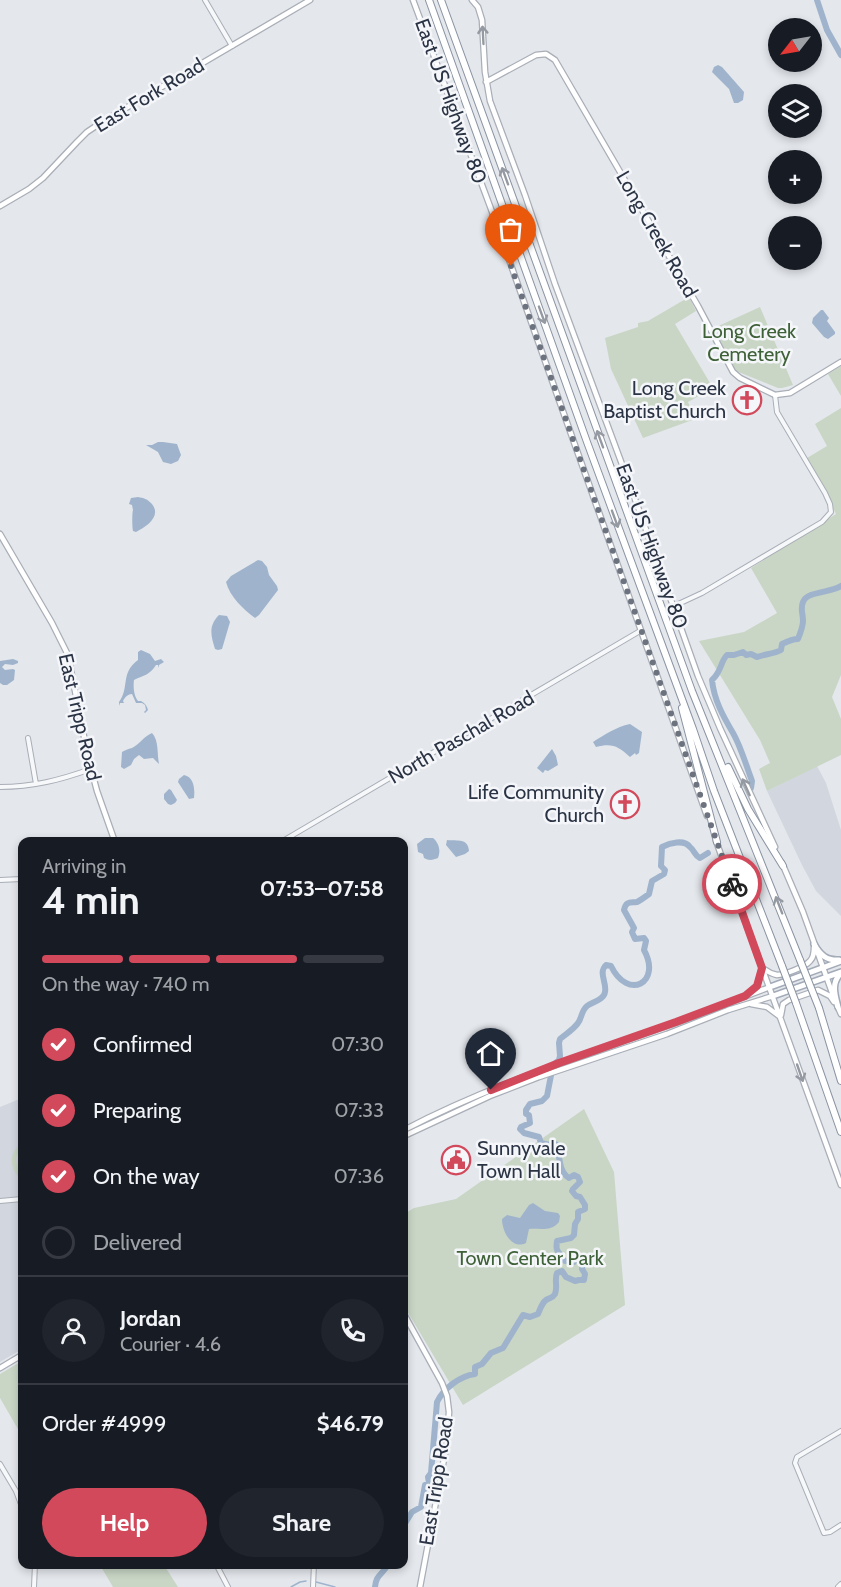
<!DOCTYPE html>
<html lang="en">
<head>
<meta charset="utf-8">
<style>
	body { margin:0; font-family:Cabin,sans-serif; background:#20242c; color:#f1f3f6; height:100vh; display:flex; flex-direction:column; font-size:22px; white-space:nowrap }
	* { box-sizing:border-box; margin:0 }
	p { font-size:20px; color:#9ea1a6 }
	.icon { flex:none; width:33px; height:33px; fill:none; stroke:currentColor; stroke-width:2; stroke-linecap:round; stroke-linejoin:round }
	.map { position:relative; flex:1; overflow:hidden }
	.details { position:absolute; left:18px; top:837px; width:390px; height:732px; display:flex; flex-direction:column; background:#171b24; border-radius:12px; box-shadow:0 3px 9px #0003 }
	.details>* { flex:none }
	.needle { width:39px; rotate:239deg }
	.fabs { position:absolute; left:768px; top:18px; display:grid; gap:12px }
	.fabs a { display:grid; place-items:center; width:54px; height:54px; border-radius:50%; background:#171b24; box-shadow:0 3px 9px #0003; font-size:30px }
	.pin { position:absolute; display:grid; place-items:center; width:51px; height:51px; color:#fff; margin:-62px -26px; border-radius:50% 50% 50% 0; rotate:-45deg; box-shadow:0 0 6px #0007 }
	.pin .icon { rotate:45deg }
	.courier { position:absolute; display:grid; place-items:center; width:60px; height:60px; margin:-30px; border:4px solid #d1495b; border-radius:50%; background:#fff; color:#222; box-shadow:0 2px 8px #0007 }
	.head em { font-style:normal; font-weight:800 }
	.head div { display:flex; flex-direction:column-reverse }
	.head { display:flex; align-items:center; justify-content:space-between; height:102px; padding:0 24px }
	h1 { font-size:39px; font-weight:800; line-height:45px }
	.bar { display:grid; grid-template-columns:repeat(4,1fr); gap:9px 6px; align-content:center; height:72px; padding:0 24px }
	.bar i { height:8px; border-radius:4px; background:#363941 }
	.bar .on { background:#d1495b }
	.bar p { grid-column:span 4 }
	.line { display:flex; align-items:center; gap:15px; padding:0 24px; border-top:2px solid #363941 }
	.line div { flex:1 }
	.round { display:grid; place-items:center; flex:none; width:63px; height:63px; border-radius:32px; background:#20242c }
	ol { padding:0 24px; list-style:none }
	li { display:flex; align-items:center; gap:18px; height:66px }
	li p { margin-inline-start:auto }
	li .icon { padding:6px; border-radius:50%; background:#d1495b; color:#fff; stroke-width:4 }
	li:last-child { color:#9ea1a6 }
	li i { width:33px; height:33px; border:3px solid #363941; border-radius:50% }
	.cta { display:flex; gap:12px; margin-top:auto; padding:12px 24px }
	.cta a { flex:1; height:69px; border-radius:36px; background:#d1495b; color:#fff; font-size:24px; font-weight:800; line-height:69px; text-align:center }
	.cta a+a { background:#20242c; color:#f1f3f6 }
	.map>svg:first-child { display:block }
	.built { fill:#d2d6de }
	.green { fill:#c9d6c5 }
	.water { fill:#9fb4cc }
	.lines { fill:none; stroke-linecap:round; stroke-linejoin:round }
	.stream { stroke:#9fb4cc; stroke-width:1.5 }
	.river { stroke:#9fb4cc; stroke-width:6 }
	.street-casing { stroke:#a9aeb7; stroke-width:6 }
	.secondary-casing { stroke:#a9aeb7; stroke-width:7 }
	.primary-casing { stroke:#a3abb8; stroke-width:8 }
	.highway-casing { stroke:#8b94a3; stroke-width:8 }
	.street { stroke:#f7f8fa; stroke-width:4 }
	.secondary { stroke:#fff; stroke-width:4.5 }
	.primary { stroke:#fff; stroke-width:5 }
	.highway { stroke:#fff; stroke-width:6 }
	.highway-bridge-casing { stroke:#8b94a3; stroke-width:8; stroke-linecap:butt }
	.highway-bridge { stroke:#fff; stroke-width:6 }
	.oneway { stroke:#959aa2 }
	.done { stroke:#6c737f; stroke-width:6; stroke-dasharray:0 10.8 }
	.route { stroke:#d1495b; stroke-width:8 }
	.labels { text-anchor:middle; stroke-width:5; stroke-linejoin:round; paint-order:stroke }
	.street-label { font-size:20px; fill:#2b3445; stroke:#f4f6f9 }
	.park-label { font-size:20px; fill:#3f6138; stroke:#f4f6f9 }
	.poi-label { font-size:20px; fill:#2b3445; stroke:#f4f6f9; text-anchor:end }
</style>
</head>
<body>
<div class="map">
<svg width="841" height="1587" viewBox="0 0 841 1587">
	<rect width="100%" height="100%" fill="#e4e7ec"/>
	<path class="built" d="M817,766l9,17 15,47v86l-25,-25 -14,-26 -35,-74z
		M22,1098v251l-22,13v-255z"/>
	<path class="green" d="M689,297l7,14 -21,13 38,64 -25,14 7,17 -52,19 -32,-69 -6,-31 33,-11v-4l10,-2z
		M760,307l33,78 -11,3h-4l-42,-17 -22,-43z
		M841,366v30l-13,-22z
		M841,408v267l-9,22 9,22v36l-74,36 -8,-22 11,-6 -10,-23 -61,-99 45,-9 33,-19 -26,-45 85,-54 -29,-56 20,-12 -12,-22z
		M584,1109l30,63 11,133 -162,100 -59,-99v-92l10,-6 42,-9z
		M22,1143v8l-1,-2c-12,15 2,18 1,31 -13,-11 -14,-27 0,-37z
		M22,1361v75l-22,-38v-24z
		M100,1565h64l14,22h-65z"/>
	<path class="water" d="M718,65l4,2 22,25 -1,8 -5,3h-4l-5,-14 -17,-17 2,-5z
		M821,310h2l6,8 -2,3 8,11v2l-7,5 -4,-2 -12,-14 1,-5z
		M158,442h5l14,2 4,11 -3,6 -7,3 -8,-2 -5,-10 -12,-7h6z
		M138,497c6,1 9,2 13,6 12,13 -5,24 -15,29l-3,-1c-1,-4 -1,-18 0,-21l-1,-5 -3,-1 2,-6z
		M258,560l4,1 5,6 2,8 8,11 1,4 -19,25 -4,3c-12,-9 -25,-21 -29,-36l5,-6z
		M219,615l8,1 3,6 -8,27 -4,1 -3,-1c-4,-13 -7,-23 4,-34z
		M141,650l9,4 5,7 6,-2 3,3 -5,3 -1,3v-3h-2c-6,10 -12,10 -22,15 -1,7 0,16 4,21h3c4,2 6,5 7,9l-3,3 -1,-1 2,-2 -1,-5 -3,-2h-6l-4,-9c-4,0 -7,3 -9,7l1,2h-4l-1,3v-4c11,-15 1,-29 19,-42v-8z
		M13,659l5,2v2l-5,2 -8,-1 -3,3 3,3 8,-1 2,1 -1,10 -7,5h-4l-3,-2v-22z
		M630,724l12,8 -3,21 -3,2 -1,-2 -5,4c-12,-11 -18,-14 -34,-10l-3,-5c11,-7 23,-15 37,-18z
		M152,733c7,7 5,21 7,31l-6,-6 -9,1 -5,-4 -5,4 -3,6 -7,4 -3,-2 1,-15c3,-2 6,-3 10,-4 7,-3 12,-12 20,-15z
		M552,749l4,7 2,9 -10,6 -3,-1 -2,3 -6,-5z
		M184,775c10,2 11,14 10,23l-5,1 -11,-17 1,-3z
		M169,789l2,1 6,10 -2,3 -4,2 -3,-1 -4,-5v-5z
		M425,838h8c6,5 8,13 5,20 -5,2 -9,3 -14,0l-1,-4 -5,-2 -1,-8z
		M447,840c11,1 21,-2 22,11l-4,3 -9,3 -10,-12z
		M533,1203l12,8 13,2 2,3 -1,6c-8,10 -19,6 -30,7l-3,14c-14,7 -24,-11 -24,-24l5,-4 13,3 9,-13z"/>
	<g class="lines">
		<path class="stream" d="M316,1582l19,5
			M291,1587l9,-5 6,-1"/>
		<path class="river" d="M817,0l10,30 14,25
			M751,788l1,-7c-6,-16 -11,-34 -19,-48 -10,-17 -19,-33 -21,-53 10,-9 8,-18 15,-25h7l9,-3 3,3 5,-1 6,3c8,-3 17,-3 24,-7l1,-6c6,-3 10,-5 16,-5 2,-5 5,-13 5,-18 0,-8 -3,-12 0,-19 4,-11 28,-9 38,-16
			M404,1525l8,-13 9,-5 4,-22 4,-2 -1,-6 3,-4 6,-71c7,-14 23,-26 38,-28v-7l7,-3 9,-11 12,-5 20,-33 7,2 8,-3c2,-5 4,-11 8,-14 4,-3 6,-1 9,-6 3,-7 -1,-15 2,-21l5,-2 4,6 9,4 4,-1h5l1,-6 -3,-5v-9l-4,-2 -3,1 -1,3 -9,-1 -3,-2v-3c-6,-5 -6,-8 -5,-15l14,-3 3,-3 1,-11 3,-5v-7l7,-3v-4l-5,-8 -4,-1 -4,-5 1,-2 7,-7 -2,-5 -4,-2 -5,3c-11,-7 -9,-22 -12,-33l-4,-2 -3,2 -9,-2 -2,-6 -15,-4 -4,-4 1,-2 9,-4 -1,-8 -3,-1v-4l4,-6 12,-3 5,-5 6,-31 6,-5 1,-4 -1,-13 1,-4c6,-5 14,-10 18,-16 4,-5 3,-12 9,-17 5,-4 17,-6 18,-14 2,-10 -7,-19 1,-27l5,1c17,35 51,17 33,-16l2,-9 -2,-3 -9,1 -3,-7 2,-4 -10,-18c2,-9 6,-7 13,-8 4,-2 8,-5 12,-8l3,-13 12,-7 1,-4 -4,-4 1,-19c8,-4 22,-8 28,0 5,4 4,8 10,11l8,-5
			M375,1587c1,-13 8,-12 13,-23"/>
		<g class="street-casing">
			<path id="street" d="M205,0l27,46
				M674,606l28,-13 120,-71 9,-10 -1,-8 -5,-11 -48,-81 -2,-17
				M28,738l8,46
				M0,787c33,0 60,-7 91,-18
				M281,842l359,-211
				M0,880l22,-1
				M0,1201l22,-2
				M841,1431l-44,26 -2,6 29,70 6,-1 11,-7
				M0,1464l16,27 6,16
				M216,1564l12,23
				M34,1587l1,-23
				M313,1587l1,-23
				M838,1587l3,-3"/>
		</g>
		<g class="secondary-casing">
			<path id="secondary" d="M413,0l78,209 216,607
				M472,0l6,7 4,13 3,52 5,29 35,94 30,89 84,226 59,166 22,52 55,119
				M486,82l50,-27 10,-1 9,6 143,246 35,66 7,6 35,17 15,-2 51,-31
				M0,206l29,-17 14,-11 34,-36 10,-10 15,-10 208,-122
				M0,534l52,89 16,32 20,102 9,34 18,51
				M716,841l125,344
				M782,863l21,49 31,86
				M764,969c4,3 8,5 13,6 7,0 28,-8 33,-14 4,-4 4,-9 4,-14
				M750,993l7,-7 5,-17
				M751,1004l16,3 12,9
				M837,1005l4,9
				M781,1015l2,-11 6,-4 29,-10 12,6 4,6
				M404,1130c86,-45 180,-75 271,-107 32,-12 63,-24 95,-36
				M404,1136l86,-40 49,-19 128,-43 61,-24 45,-14
				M404,1314l38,69 5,13 2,16 -2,31 -27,144
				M0,1368l22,-13"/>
		</g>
		<g class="primary-casing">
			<path id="primary" d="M814,944c6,11 13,17 25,16
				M770,987l71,-26
				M773,996l68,-24
				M838,1007c-3,-12 -7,-23 2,-33"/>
		</g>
		<g class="highway-casing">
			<path id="highway" d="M429,0l158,442 106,287 21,62 68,175
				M441,0l251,691 108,269
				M682,708l35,134
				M728,767l20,42 35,57
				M796,1003l45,129
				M819,1008l22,73"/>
		</g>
		<use href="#street" class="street"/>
		<use href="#secondary" class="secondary"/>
		<use href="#primary" class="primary"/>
		<use href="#highway" class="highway"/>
		<g class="highway-bridge-casing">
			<path id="highway-bridge" d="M800,960l19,48
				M782,966l14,37"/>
		</g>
		<use href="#highway-bridge" class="highway-bridge"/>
	</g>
	<defs><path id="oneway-shaft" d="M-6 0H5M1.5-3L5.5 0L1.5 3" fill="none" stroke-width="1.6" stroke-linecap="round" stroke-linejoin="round" transform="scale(1.5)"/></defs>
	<g class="oneway">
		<use href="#oneway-shaft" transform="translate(483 35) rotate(-93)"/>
		<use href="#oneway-shaft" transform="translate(505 176) rotate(-110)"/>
		<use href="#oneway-shaft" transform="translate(542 315) rotate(70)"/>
		<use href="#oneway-shaft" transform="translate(600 439) rotate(-110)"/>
		<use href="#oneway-shaft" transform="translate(615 519) rotate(70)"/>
		<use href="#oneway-shaft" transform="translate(746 787) rotate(-114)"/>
		<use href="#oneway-shaft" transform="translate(779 905) rotate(-111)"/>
		<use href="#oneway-shaft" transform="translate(800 1073) rotate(71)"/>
	</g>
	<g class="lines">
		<path class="done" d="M511,266l221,618"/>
		<path class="route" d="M491,1090l68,-27 117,-41 69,-26 12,-10 5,-18 -30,-84"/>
	</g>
	<defs>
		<g id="church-ring" transform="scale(1.5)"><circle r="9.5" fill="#f4f6f9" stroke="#d1495b" stroke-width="1.5"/><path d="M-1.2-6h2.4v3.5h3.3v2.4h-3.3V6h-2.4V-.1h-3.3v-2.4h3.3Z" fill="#d1495b"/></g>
		<g id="civic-ring" transform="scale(1.5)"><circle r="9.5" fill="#f4f6f9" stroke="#d1495b" stroke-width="1.5"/><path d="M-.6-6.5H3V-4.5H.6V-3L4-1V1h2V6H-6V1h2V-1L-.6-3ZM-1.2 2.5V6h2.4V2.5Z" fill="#d1495b"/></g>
	</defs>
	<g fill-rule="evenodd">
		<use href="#church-ring" x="747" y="400"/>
		<use href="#church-ring" x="625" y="804"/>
		<use href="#civic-ring" x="456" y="1160"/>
	</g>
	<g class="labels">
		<g class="street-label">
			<text transform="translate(149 95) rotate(-31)" y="7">East Fork Road</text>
			<text transform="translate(451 101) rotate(70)" y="7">East US Highway 80</text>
			<text transform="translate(657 234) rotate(60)" y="7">Long Creek Road</text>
			<text transform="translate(652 546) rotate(70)" y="7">East US Highway 80</text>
			<text transform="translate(80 717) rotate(77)" y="7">East Tripp Road</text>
			<text transform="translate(461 737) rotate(-30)" y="7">North Paschal Road</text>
			<text transform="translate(436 1481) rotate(-81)" y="7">East Tripp Road</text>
		</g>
		<g class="park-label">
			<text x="749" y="338">Long Creek<tspan x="749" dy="23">Cemetery</tspan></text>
			<text x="530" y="1265">Town Center Park</text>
		</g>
		<g class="poi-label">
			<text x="726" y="395">Long Creek<tspan x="726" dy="23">Baptist Church</tspan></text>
			<text x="604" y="799">Life Community<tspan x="604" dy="23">Church</tspan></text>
			<text x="477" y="1155" text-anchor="start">Sunnyvale<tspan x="477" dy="23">Town Hall</tspan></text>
		</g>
	</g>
</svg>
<div class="fabs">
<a><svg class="needle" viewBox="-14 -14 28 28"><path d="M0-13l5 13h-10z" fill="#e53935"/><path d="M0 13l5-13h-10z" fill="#9ea1a6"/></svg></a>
<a><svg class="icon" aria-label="layers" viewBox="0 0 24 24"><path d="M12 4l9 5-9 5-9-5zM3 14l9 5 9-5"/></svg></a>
<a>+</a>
<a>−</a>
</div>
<div class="pin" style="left:511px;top:266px;background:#ea580c"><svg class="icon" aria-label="bag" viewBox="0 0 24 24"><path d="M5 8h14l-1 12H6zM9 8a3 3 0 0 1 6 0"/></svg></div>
<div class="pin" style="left:491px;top:1090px;background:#1f2937"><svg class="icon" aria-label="home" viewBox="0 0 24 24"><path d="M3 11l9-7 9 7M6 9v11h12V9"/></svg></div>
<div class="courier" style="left:732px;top:884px"><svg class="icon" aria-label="bike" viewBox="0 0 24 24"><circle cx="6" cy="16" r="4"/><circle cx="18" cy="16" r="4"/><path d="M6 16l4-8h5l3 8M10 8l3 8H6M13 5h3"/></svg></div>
<section class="details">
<div class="head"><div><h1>4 min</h1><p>Arriving in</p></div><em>07:53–07:58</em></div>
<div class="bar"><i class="on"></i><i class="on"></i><i class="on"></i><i></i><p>On the way · 740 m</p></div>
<ol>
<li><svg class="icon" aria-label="check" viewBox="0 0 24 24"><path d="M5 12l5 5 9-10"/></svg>Confirmed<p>07:30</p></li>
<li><svg class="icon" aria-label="check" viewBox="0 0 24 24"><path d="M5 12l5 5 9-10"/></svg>Preparing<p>07:33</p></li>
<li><svg class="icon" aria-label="check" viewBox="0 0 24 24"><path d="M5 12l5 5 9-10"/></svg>On the way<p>07:36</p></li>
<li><i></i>Delivered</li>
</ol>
<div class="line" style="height:108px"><a class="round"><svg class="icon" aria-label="person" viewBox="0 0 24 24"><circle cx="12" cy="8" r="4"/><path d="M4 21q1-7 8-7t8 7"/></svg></a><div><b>Jordan</b><p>Courier · 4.6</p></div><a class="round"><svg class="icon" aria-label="phone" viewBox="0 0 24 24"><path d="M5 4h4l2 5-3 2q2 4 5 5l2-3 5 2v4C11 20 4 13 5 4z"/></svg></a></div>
<div class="line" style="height:78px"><div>Order #4999</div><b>$46.79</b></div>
<div class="cta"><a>Help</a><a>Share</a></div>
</section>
</div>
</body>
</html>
